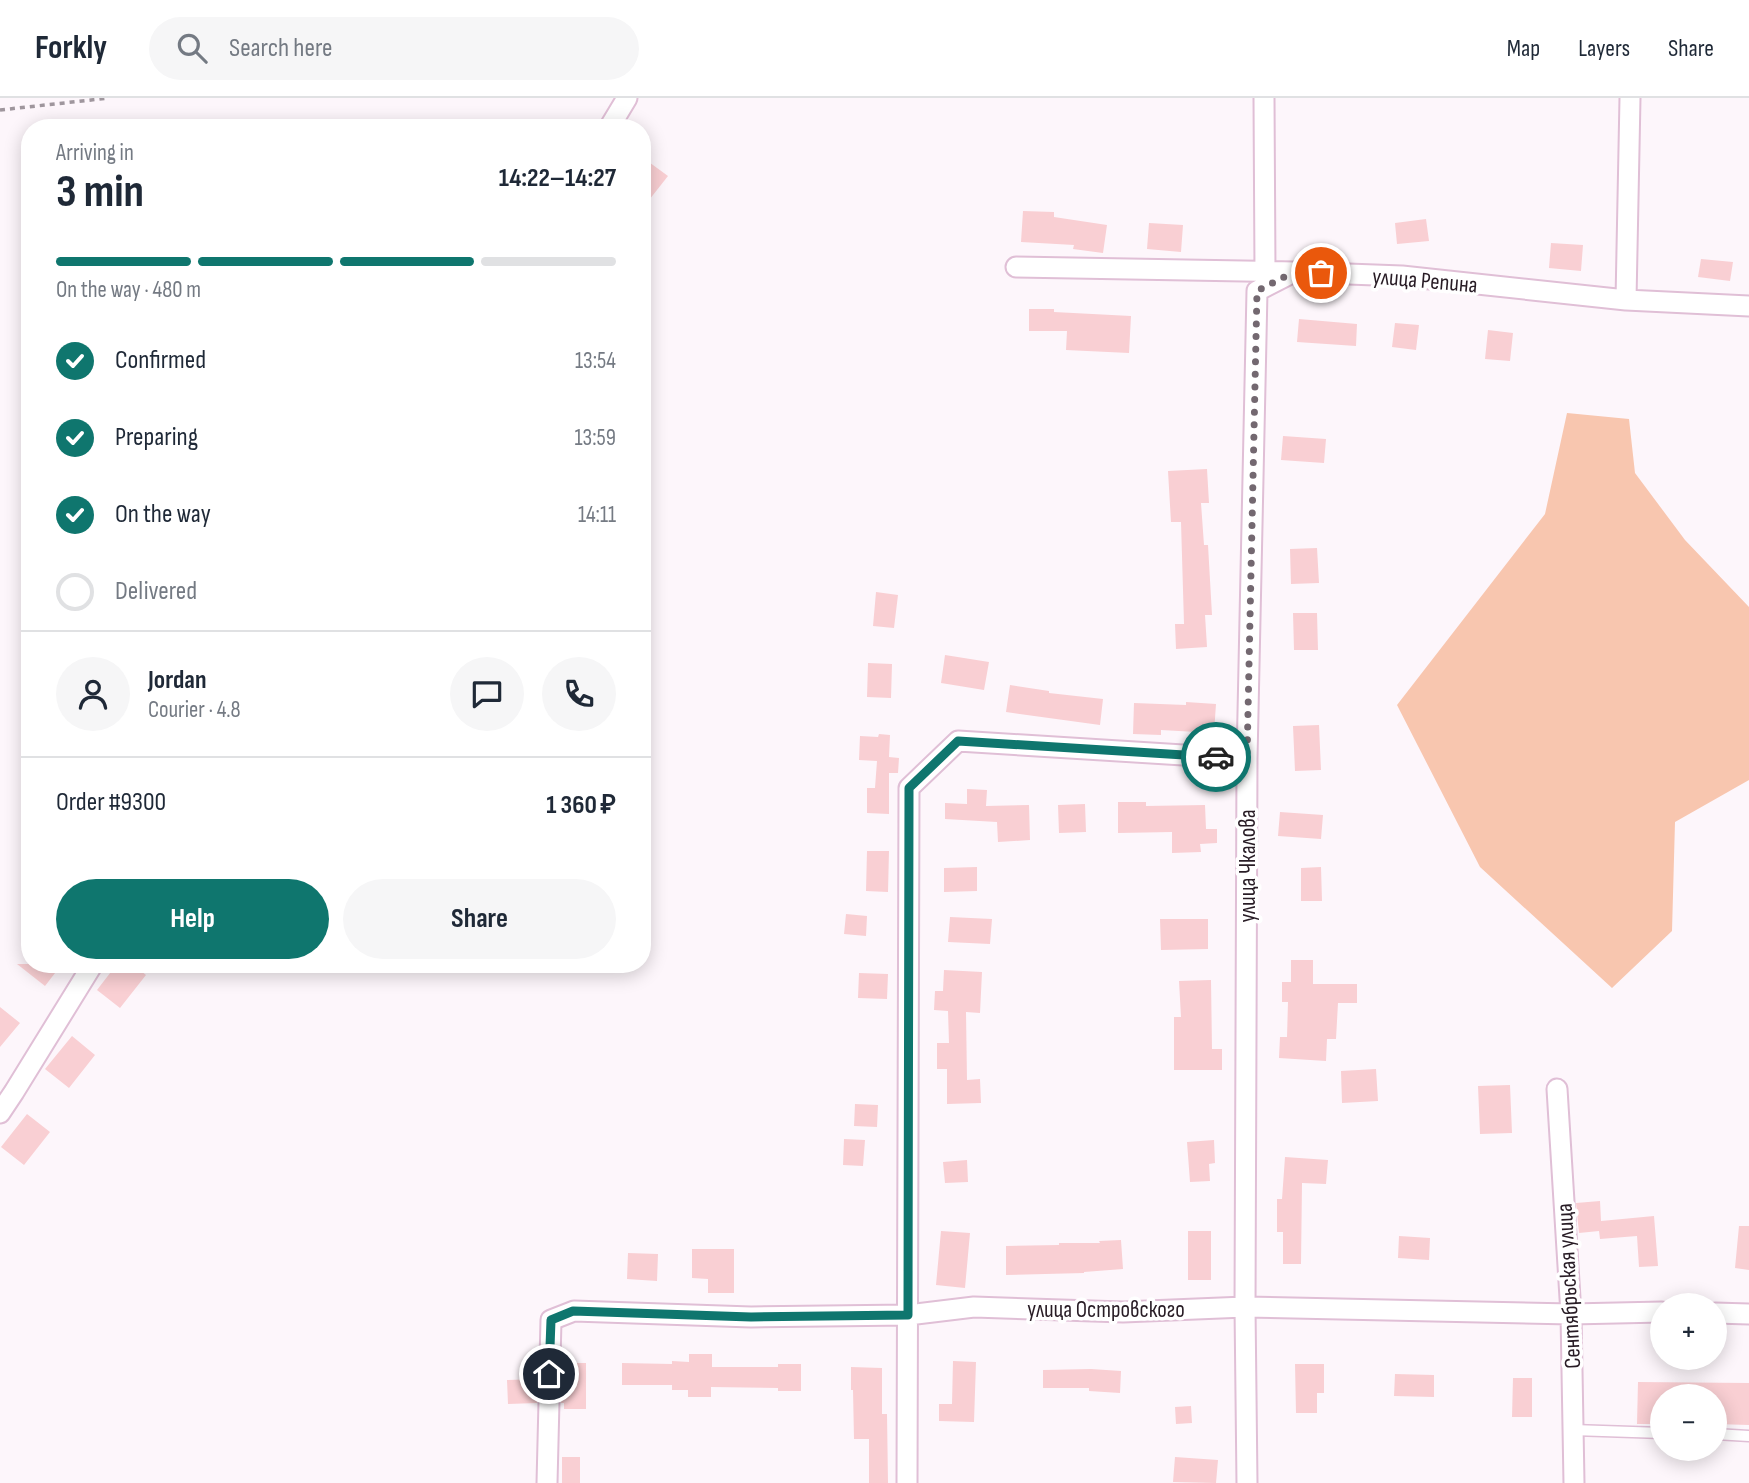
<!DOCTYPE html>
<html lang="en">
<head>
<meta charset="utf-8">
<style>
	body { margin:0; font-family:"Sofia Sans Condensed",sans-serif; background:#f6f6f7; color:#1f2937; height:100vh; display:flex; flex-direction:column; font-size:26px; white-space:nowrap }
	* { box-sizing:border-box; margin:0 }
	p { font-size:23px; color:#747a83 }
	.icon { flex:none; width:38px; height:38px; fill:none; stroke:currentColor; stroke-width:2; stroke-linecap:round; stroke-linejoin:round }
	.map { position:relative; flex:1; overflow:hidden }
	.sheet { position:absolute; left:21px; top:21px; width:630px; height:854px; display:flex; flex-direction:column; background:#fff; border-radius:28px; box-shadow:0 4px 18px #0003 }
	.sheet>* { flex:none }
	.buttons { position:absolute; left:1650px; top:1195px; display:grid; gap:14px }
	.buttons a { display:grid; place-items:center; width:77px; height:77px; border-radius:50%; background:#fff; box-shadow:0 4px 18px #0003; font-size:35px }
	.pin { position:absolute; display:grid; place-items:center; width:60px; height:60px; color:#fff; margin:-30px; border:4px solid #fff; border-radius:50%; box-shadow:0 2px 7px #0007 }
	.courier { position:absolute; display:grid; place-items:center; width:70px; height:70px; margin:-35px; border:5px solid #0f766e; border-radius:50%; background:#fff; color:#222; box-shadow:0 2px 9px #0007 }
	.headline em { font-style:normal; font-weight:700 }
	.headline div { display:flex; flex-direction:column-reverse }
	.headline { display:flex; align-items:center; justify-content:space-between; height:119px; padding:0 35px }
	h1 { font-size:46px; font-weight:700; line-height:52px }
	.bar { display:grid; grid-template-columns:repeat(4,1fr); gap:10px 7px; align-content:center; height:84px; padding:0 35px }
	.bar i { height:9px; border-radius:5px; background:#e0e1e3 }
	.bar .current { background:#0f766e }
	.bar p { grid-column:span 4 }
	.line { display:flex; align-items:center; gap:18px; padding:0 35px; border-top:2px solid #e0e1e3 }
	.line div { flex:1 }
	.round { display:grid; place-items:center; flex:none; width:74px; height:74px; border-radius:37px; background:#f6f6f7 }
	ol { padding:0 35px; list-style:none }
	li { display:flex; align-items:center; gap:21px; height:77px }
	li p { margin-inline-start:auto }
	li .icon { padding:7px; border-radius:50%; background:#0f766e; color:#fff; stroke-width:4 }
	li:last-child { color:#747a83 }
	li i { width:38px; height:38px; border:4px solid #e0e1e3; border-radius:50% }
	.button { display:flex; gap:14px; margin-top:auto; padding:14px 35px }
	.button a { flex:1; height:80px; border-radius:42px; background:#0f766e; color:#fff; font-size:28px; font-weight:700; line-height:80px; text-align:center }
	.button a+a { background:#f6f6f7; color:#1f2937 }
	header { display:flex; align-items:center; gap:42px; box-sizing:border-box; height:98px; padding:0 35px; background:#fff; border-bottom:2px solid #e0e1e3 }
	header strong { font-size:33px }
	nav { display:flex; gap:38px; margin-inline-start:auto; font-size:24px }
	.search { width:490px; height:63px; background:#f6f6f7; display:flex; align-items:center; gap:18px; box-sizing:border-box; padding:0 24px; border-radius:38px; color:#747a83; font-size:26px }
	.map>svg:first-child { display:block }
	.green { fill:#f8c6af }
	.building { fill:#f9cfd3 }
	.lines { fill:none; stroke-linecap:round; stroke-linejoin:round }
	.service-casing { stroke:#e0bfd6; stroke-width:13 }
	.minor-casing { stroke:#e0bfd6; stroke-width:23 }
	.path { stroke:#9f969d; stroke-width:3.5; stroke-dasharray:5 5; stroke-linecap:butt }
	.service { stroke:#fff; stroke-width:10 }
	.minor { stroke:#fff; stroke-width:19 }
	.done { stroke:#736870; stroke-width:7; stroke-dasharray:0 12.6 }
	.route { stroke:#0f766e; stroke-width:9 }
	.labels { text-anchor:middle; stroke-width:7; stroke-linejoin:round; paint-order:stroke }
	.street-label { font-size:23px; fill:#281c25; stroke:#fff }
</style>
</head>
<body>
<header>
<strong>Forkly</strong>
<div class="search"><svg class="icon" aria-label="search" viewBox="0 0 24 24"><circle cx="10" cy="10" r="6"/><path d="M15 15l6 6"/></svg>Search here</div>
<nav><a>Map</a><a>Layers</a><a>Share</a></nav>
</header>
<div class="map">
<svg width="1749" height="1385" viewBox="0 0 1749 1385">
	<rect width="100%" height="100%" fill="#fdf6fb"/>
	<path class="green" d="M1567,315l62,6 6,54 50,67 64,67v173l-74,42 -3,109 -60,57 -132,-121 -83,-162 148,-191z"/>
	<path class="building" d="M642,59l26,19 -26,33z
		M1023,113l31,1v5l53,8 -4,28 -30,-4 1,-4 -53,-3z
		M1426,121l3,22 -32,3 -2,-21z
		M1149,125l34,2 -2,27 -34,-3z
		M1551,145l32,2 -2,26 -32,-3z
		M1701,161l32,3 -3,19 -32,-4z
		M1029,211h25v3l77,4 -2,37 -63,-3 1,-19h-38z
		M1299,221l58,5 -1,22 -59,-4z
		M1395,225l24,2 -3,25 -24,-3z
		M1488,232l25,3 -3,28 -25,-2z
		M1283,338l43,3 -2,24 -43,-3z
		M1207,371l2,34h-8l3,42h4l4,70h-7l2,32 -31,2 -1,-25h9l-3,-102h-10l-3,-51z
		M1317,450l2,35 -28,1 -1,-35z
		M876,494l22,3 -4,33 -21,-2z
		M1293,515h24l1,37h-24z
		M945,557l44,7 -5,28 -43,-7z
		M868,565l24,1 -1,34 -24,-1z
		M1010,587l39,6v2l54,6 -3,26 -94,-13z
		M1186,604l30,2 -2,29 -53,-3v5l-28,-1 1,-31 52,2z
		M1319,627l2,45 -26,1 -2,-45z
		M879,636l11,1 -1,22 10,1 -1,15h-9v41l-22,-1v-25h8l2,-27 -18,-1 1,-24 18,1z
		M967,691l20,1 -1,16 43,-1 1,35 -32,2 -1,-20 -52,-3v-16l22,1z
		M1118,704h28v4l59,-1 1,24h11v14l-17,1 1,8 -29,1v-21l-54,1z
		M1085,706l1,28 -27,1 -1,-28z
		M1280,714l43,3 -2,24 -43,-3z
		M867,753h22l-1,41 -22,-1z
		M977,769v24l-33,1v-24z
		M1321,769l1,34h-21v-33z
		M846,816l21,2 -1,20 -22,-2z
		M950,819l42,2 -2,25 -42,-2z
		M1160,821h48v30l-47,1z
		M1291,862h22v24h44v19h-19l-2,36h-9l-1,22 -47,-3 1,-21h7l1,-35h-6v-20h9z
		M17,866h45l-17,22z
		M117,866h15l14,11 -26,33 -23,-18z
		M944,872l38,2 -2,41 -14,-1 1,68 13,-1 1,24 -34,1v-35h-10v-26h12l-1,-32 -14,-1 1,-19h8z
		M859,875l29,1 -1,25 -29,-1z
		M1211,882l1,69h10v21h-48v-53h7l-2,-36z
		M0,909l20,16 -20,24z
		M72,938l23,19 -26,33 -24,-19z
		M1376,971l2,32 -36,2 -1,-32z
		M1510,987l2,48 -32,1 -2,-48z
		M855,1006l23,1 -1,22 -23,-1z
		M27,1016l23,18 -26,33 -23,-18z
		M844,1041l21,1 -2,26 -20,-1z
		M1214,1042l1,23 -6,1 1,17 -20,1 -3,-40z
		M1285,1059l43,3 -2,24 -24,-1 -1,81h-18v-32h-6v-33h5z
		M967,1062l1,22 -23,1 -2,-21z
		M1600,1103l1,20 53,-5 4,50 -19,1 -2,-31 -37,3 -1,-8 -20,2 -3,-30z
		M1739,1128h10v44l-14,-2z
		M941,1133l29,2 -5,55 -29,-3z
		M1188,1133h23v49h-23z
		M1399,1138l31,2 -1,22 -31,-2z
		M1121,1142l2,29 -39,3v1l-78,2v-29l53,-1v-2h41l-1,-2z
		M692,1151h42v44h-26v-14l-16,-1z
		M628,1155l30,1 -1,27 -30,-2z
		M689,1256h23v13h66v-3h23v27h-23v-3l-67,-1v10h-23v-7h-16v-5h-50v-22l50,1v-3l17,1z
		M953,1263l23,1 -2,60 -35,-1v-17h13z
		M564,1265h22v46h-22v-6h-3z
		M1295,1266h29v29h-7v20h-21z
		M851,1269l31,1v46h5l1,69h-19v-44h-15l-1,-49h-2z
		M1091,1271l30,2 -1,22 -31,-2v-3h-46v-18z
		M1395,1276l39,1v22l-40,-1z
		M1513,1280h19v39h-20z
		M537,1281v24l-29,1 -1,-24z
		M1638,1284l111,1v42l-34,-1v-28h-53v28h-25z
		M1191,1308l1,17 -16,1 -1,-17z
		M562,1359h18v26h-18z
		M1175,1359l43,3 -2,23 -43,-1z"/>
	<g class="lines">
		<g class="service-casing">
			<path id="service" d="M1573,1332l89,3
				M1715,1336l34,2"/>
		</g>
		<g class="minor-casing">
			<path id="minor" d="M1264,0l1,173
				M609,30l18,-30
				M1016,169l278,5 108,4 224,24 123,6
				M1626,202l4,-202
				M1557,991l14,225 3,169
				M0,1015l14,-21 79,-128
				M1715,1215l34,1
				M547,1385l4,-163 23,-9 177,6 157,-2 66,-8 149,5 122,-5 326,7 91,-2
				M907,1385l2,-695 49,-47 289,18
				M1247,1385l-2,-176 2,-548 10,-468 37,-19"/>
		</g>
		<path class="path" d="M0,12l109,-12"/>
		<use href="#service" class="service"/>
		<use href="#minor" class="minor"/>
	</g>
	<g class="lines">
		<path class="done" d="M1216,659l31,2 10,-468 37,-19 27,1"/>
		<path class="route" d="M549,1276l2,-54 22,-9 178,6 157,-2 1,-527 49,-47 258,16"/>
	</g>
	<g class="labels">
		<g class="street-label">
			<text transform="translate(1425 182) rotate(5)" y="8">улица Репина</text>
			<text transform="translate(1247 768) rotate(-90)" y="8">улица Чкалова</text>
			<text transform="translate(1568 1188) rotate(-93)" y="8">Сентябрьская улица</text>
			<text x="1106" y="1219">улица Островского</text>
		</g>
	</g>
</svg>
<div class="buttons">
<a>+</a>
<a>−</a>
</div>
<div class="pin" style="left:1321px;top:175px;background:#ea580c"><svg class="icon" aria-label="bag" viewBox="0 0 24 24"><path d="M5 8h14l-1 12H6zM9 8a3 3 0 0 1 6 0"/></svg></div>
<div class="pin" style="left:549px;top:1276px;background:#1f2937"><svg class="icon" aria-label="home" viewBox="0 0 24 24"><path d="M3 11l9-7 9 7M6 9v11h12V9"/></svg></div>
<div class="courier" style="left:1216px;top:659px"><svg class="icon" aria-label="car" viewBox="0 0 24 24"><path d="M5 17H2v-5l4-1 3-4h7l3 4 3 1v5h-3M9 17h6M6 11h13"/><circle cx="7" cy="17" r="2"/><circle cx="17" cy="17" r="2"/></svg></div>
<section class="sheet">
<div class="headline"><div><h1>3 min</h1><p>Arriving in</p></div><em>14:22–14:27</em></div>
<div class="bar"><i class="current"></i><i class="current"></i><i class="current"></i><i></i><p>On the way · 480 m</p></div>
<ol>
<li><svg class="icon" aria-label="check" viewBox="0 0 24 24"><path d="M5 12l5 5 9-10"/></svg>Confirmed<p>13:54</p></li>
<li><svg class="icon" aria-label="check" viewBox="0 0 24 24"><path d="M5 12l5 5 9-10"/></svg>Preparing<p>13:59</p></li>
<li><svg class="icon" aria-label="check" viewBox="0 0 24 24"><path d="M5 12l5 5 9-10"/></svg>On the way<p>14:11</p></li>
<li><i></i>Delivered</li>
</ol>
<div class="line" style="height:126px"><a class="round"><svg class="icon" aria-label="person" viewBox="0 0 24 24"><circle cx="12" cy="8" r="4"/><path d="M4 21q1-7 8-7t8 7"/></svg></a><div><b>Jordan</b><p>Courier · 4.8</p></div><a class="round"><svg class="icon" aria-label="chat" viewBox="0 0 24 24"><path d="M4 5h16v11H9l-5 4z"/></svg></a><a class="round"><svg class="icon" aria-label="phone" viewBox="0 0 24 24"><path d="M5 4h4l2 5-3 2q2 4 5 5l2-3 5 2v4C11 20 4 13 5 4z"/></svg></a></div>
<div class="line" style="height:91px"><div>Order #9300</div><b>1 360 ₽</b></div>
<div class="button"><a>Help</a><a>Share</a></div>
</section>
</div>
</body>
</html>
